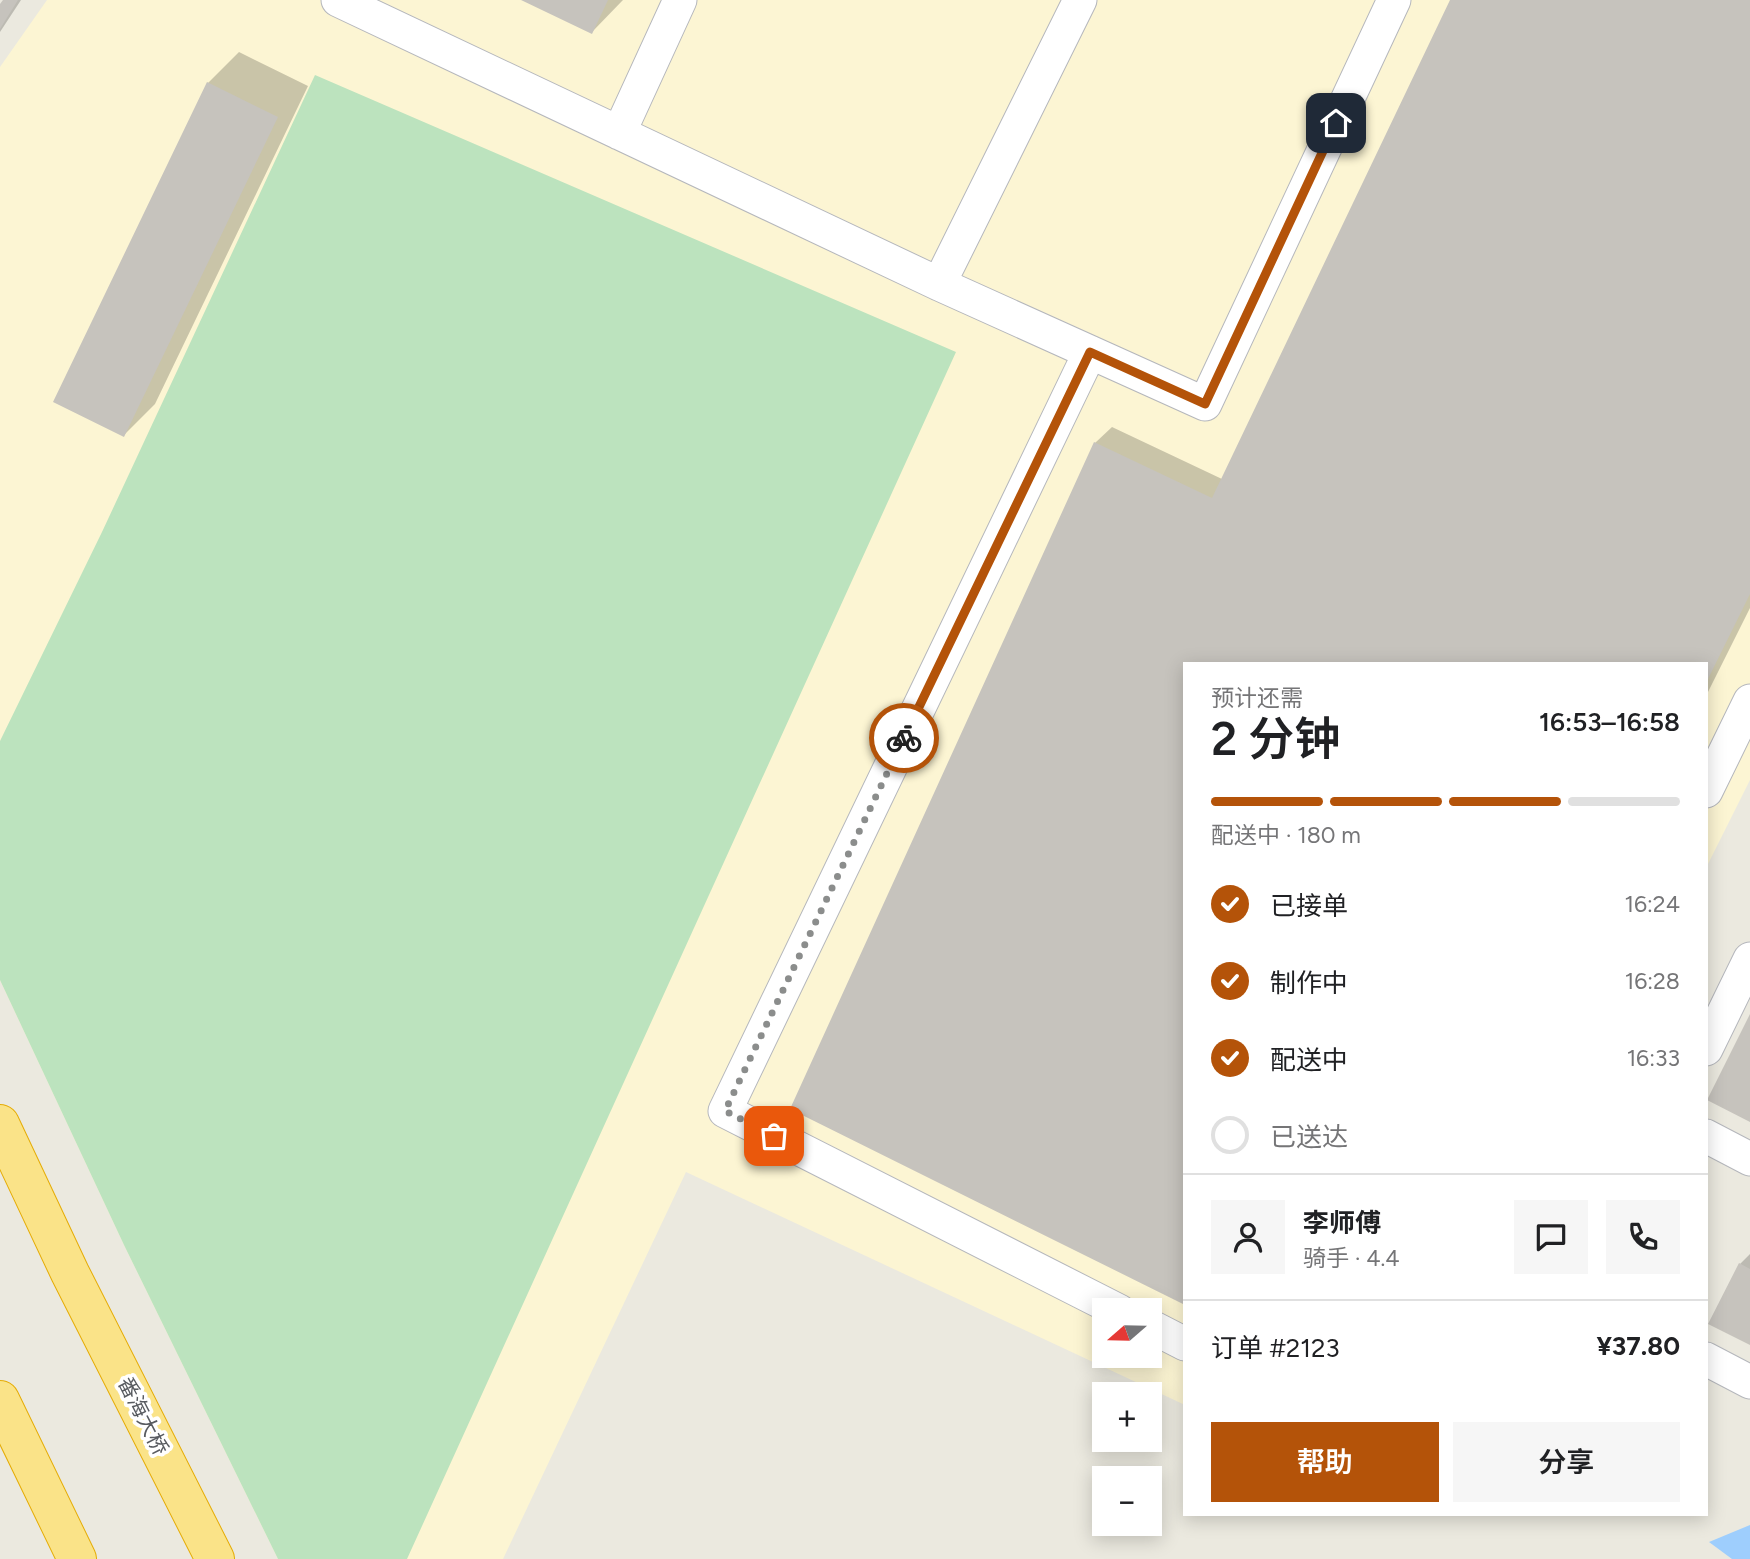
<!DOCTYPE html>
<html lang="zh">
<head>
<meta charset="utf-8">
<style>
	body { margin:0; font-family:Figtree,"Noto Sans SC",sans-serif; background:#f6f6f6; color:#202124; height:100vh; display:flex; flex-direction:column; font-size:26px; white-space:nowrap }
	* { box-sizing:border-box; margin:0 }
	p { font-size:23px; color:#757577 }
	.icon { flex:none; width:38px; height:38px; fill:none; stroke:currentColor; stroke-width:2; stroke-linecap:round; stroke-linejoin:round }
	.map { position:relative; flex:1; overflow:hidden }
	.side { position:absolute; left:1183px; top:662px; width:525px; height:854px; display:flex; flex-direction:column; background:#fff; border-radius:0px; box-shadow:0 4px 18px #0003 }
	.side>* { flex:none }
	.needle { width:46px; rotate:250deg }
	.buttons { position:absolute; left:1092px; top:1298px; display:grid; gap:14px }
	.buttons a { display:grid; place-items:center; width:70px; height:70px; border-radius:0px; background:#fff; box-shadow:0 4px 18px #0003; font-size:35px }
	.pin { position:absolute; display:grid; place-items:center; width:60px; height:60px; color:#fff; margin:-30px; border-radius:14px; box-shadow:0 4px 10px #0006 }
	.courier { position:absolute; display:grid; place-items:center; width:70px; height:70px; margin:-35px; border:5px solid #b45309; border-radius:50%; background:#fff; color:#222; box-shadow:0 2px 9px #0007 }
	.headline em { font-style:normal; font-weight:600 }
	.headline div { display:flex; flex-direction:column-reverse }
	.headline { display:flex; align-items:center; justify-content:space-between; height:119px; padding:0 28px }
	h1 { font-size:46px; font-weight:600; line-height:52px }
	.bar { display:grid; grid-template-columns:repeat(4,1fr); gap:10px 7px; align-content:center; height:84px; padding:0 28px }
	.bar i { height:9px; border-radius:5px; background:#e0e0e0 }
	.bar .active { background:#b45309 }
	.bar p { grid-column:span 4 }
	.line { display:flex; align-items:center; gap:18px; padding:0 28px; border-top:2px solid #e0e0e0 }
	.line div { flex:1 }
	.round { display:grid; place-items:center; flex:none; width:74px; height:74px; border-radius:0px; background:#f6f6f6 }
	ol { padding:0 28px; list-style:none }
	li { display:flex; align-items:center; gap:21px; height:77px }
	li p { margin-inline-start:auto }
	li .icon { padding:7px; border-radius:50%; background:#b45309; color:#fff; stroke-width:4 }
	li:last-child { color:#757577 }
	li i { width:38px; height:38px; border:4px solid #e0e0e0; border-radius:50% }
	.primary-button { display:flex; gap:14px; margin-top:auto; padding:14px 28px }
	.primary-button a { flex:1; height:80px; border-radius:0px; background:#b45309; color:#fff; font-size:28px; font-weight:600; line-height:80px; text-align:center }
	.primary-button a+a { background:#f6f6f6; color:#202124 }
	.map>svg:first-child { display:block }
	.commercial { fill:#fcf5d3; fill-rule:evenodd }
	.green { fill:#bce3be }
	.water { fill:#9ecefd }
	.shadow { fill:#0003 }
	.building { fill:#c6c3bd }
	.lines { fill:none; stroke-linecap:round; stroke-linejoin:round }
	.minor-casing { stroke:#b5b7bc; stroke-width:35 }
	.highway-casing { stroke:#e5ac06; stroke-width:40 }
	.minor { stroke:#fff; stroke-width:33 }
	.highway { stroke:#fae388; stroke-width:38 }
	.done { stroke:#8b8d8c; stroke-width:7; stroke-dasharray:0 12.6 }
	.route { stroke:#b45309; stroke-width:9 }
	.labels { text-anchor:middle; stroke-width:7; stroke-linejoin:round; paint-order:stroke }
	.street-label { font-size:21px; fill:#585b60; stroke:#fff }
</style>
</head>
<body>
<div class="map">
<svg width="1750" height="1559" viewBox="0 0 1750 1559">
	<rect width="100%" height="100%" fill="#ebe9df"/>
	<path class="commercial" d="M47,0h1703v780l-44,88v-205h-521v742l-499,-233 -183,387h-225l-154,-314 -124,-265v-913zM1104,1311h46v45h-46z"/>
	<path class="green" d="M315,75l641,277 -549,1207h-129l-154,-314 -124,-265v-239l102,-209z"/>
	<path class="water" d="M1750,1525v34h-18l-23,-17z"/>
	<path class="shadow" d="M5,0h16l-21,32v-25z
		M525,0h98l-31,32z
		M1451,0h299v608l-44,88v-33h-521l-90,-220 17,-16 110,52z
		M239,52l69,34 -153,318 -31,31 84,-352z
		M1750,1254v89l-10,-79z"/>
	<path class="building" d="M3,0h15l-18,29v-25z
		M521,0h87l-16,34z
		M1450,0h300v594l-44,89v-20h-521v642l-395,-196 304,-667 118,56z
		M207,82l71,35 -154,320 -71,-35z
		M1750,1014v108l-43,-22z
		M1739,1263l11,6v76l-42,-21z"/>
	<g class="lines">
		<g class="minor-casing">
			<path id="minor" d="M338,0l601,284 266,120 189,-404
				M619,133l61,-133
				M939,284l141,-284
				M1090,352l-365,759 394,200
				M1706,791l44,-90
				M1706,1049l44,-90
				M1706,1136l44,23
				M1150,1326l35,18
				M1706,1359l44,23"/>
		</g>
		<g class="highway-casing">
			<path id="highway" d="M0,1124l70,149 145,286
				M0,1400l77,159"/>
		</g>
		<use href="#minor" class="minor"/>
		<use href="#highway" class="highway"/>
	</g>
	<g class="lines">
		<path class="done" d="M774,1136l-49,-25 179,-373"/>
		<path class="route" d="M904,738l186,-386 115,52 131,-281"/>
	</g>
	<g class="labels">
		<g class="street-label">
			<text transform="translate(143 1416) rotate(63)" y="7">番海大桥</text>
		</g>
	</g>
</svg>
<div class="buttons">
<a><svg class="needle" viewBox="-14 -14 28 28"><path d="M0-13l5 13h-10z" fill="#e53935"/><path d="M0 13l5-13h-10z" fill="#757577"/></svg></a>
<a>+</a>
<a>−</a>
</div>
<div class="pin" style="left:774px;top:1136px;background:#ea580c"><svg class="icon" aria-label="bag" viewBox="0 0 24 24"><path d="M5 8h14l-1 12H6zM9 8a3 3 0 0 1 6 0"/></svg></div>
<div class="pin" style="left:1336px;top:123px;background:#1f2937"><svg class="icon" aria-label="home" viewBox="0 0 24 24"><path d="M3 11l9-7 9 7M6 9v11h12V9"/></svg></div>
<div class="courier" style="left:904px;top:738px"><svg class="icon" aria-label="bike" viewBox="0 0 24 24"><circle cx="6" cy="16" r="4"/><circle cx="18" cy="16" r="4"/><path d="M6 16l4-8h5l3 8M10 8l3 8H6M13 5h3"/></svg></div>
<section class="side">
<div class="headline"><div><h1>2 分钟</h1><p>预计还需</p></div><em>16:53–16:58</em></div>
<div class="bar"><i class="active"></i><i class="active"></i><i class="active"></i><i></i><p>配送中 · 180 m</p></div>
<ol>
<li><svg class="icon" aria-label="check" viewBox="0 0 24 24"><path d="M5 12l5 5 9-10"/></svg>已接单<p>16:24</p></li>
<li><svg class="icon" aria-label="check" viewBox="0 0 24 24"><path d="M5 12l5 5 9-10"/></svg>制作中<p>16:28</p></li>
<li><svg class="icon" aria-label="check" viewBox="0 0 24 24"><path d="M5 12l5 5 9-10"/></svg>配送中<p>16:33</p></li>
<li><i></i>已送达</li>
</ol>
<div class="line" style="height:126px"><a class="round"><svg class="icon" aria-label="person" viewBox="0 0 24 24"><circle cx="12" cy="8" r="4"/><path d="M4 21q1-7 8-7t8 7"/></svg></a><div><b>李师傅</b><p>骑手 · 4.4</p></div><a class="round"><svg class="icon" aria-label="chat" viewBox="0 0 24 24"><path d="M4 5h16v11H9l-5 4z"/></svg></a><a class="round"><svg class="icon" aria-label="phone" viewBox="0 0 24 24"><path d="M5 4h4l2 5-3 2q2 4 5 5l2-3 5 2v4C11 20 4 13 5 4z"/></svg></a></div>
<div class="line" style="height:91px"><div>订单 #2123</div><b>¥37.80</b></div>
<div class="primary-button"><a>帮助</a><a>分享</a></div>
</section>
</div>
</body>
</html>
